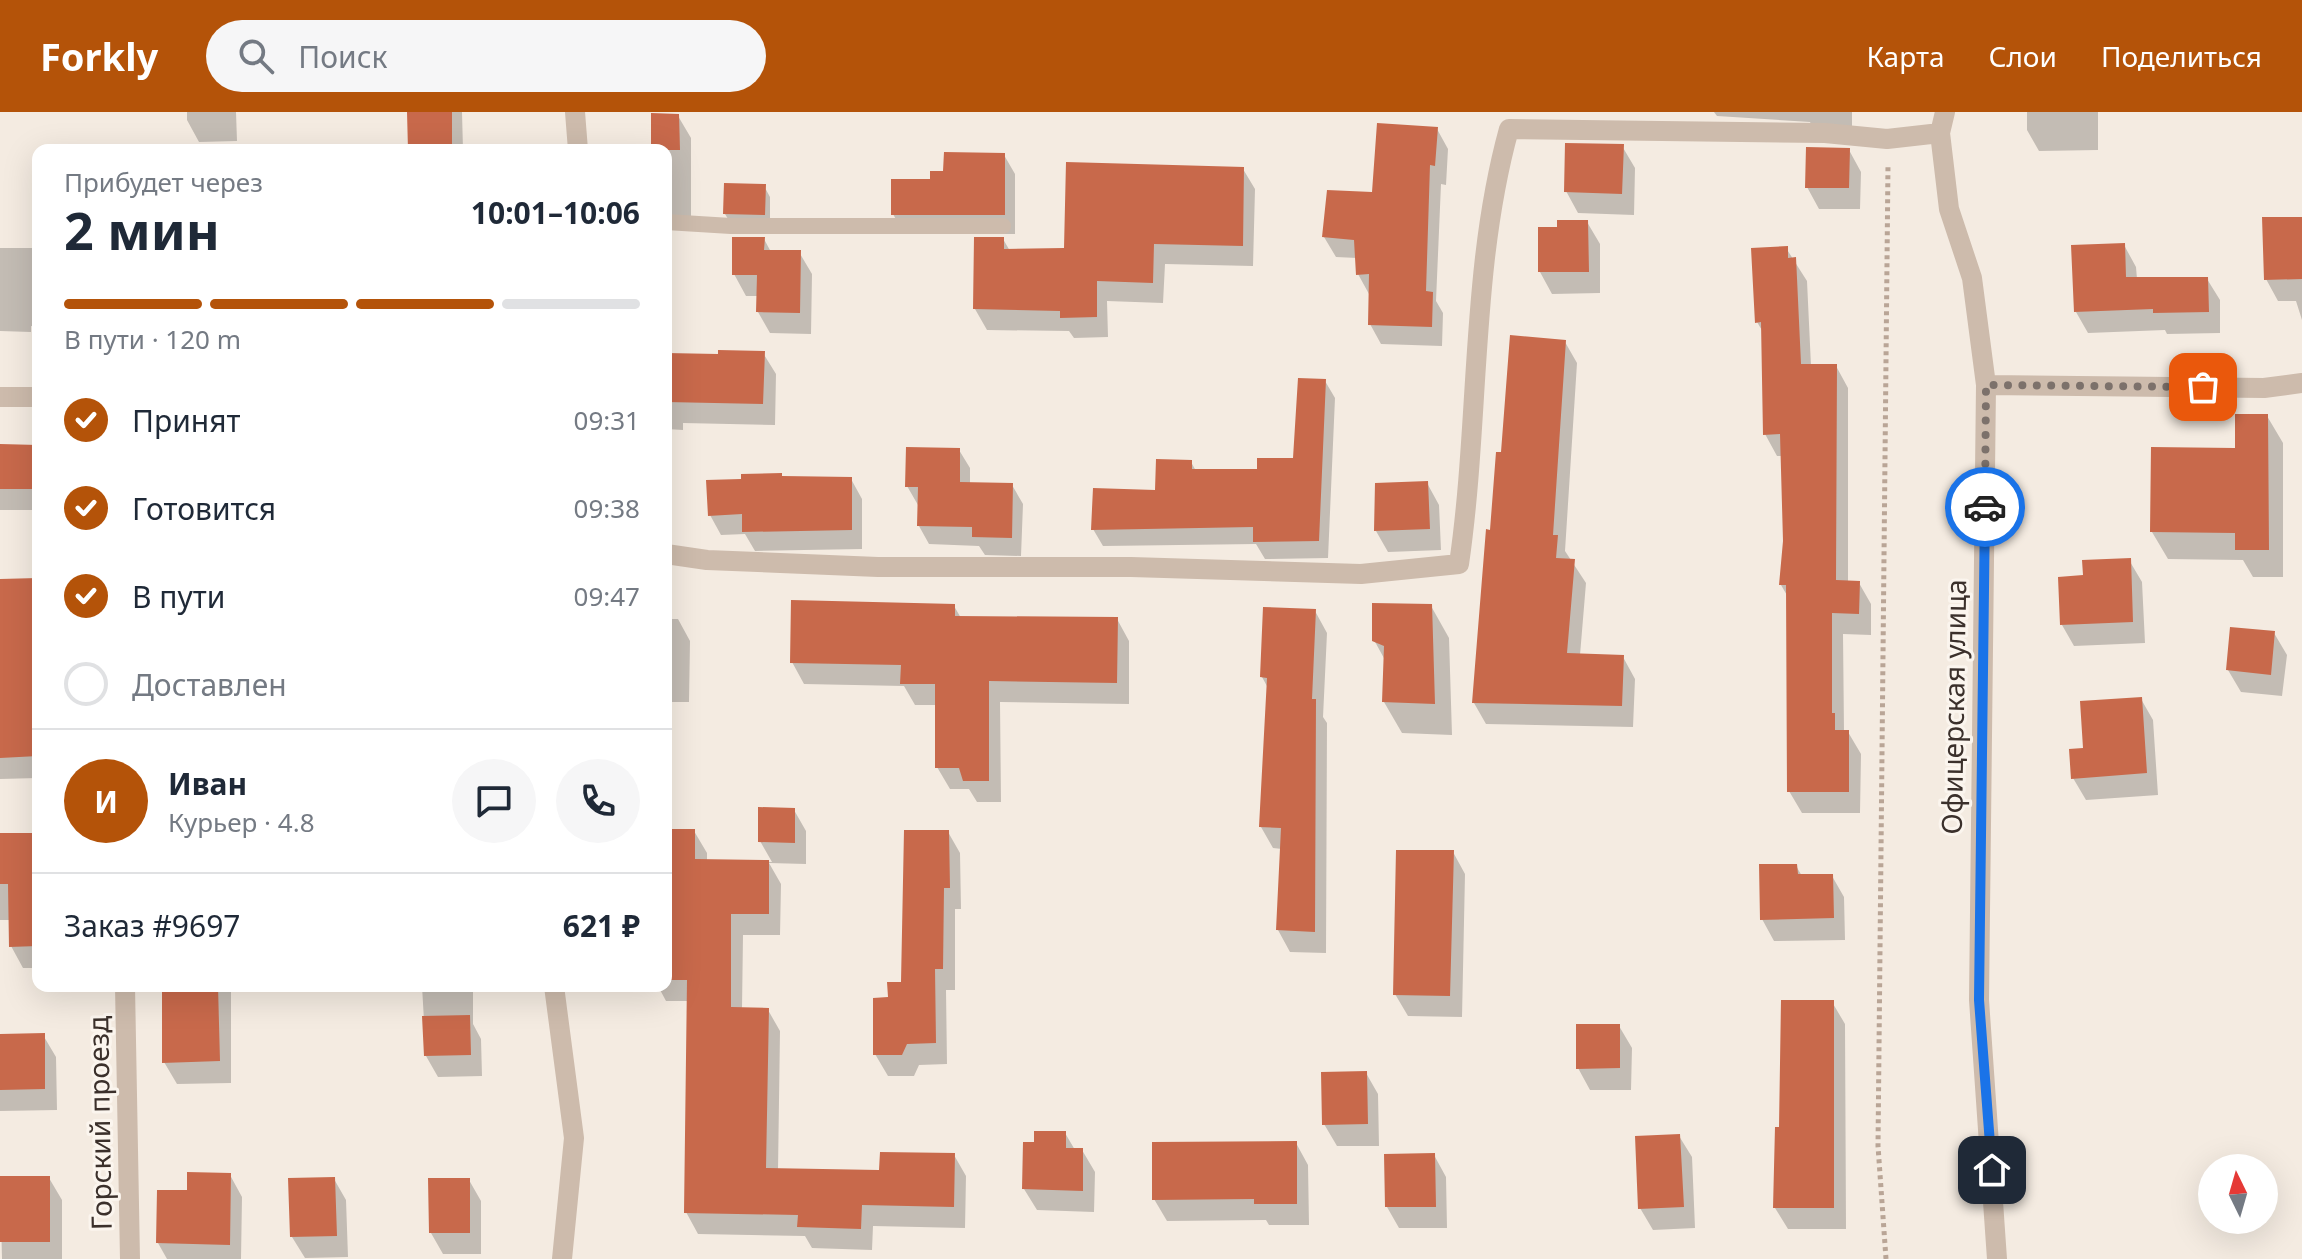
<!DOCTYPE html>
<html lang="ru">
<head>
<meta charset="utf-8">
<style>
	body { margin:0; font-family:"Noto Sans",sans-serif; background:#f6f6f7; color:#1f2937; height:100vh; display:flex; flex-direction:column; font-size:30px; white-space:nowrap }
	* { box-sizing:border-box; margin:0 }
	p { font-size:26px; color:#747a83 }
	.icon { flex:none; width:44px; height:44px; fill:none; stroke:currentColor; stroke-width:2; stroke-linecap:round; stroke-linejoin:round }
	.map { position:relative; flex:1; overflow:hidden }
	.details { position:absolute; left:32px; top:32px; width:640px; height:848px; display:flex; flex-direction:column; background:#fff; border-radius:16px; box-shadow:0 8px 32px #0002 }
	.details>* { flex:none }
	.needle { width:52px; rotate:355deg }
	.fabs { position:absolute; left:2198px; top:1042px; display:grid; gap:16px }
	.fabs a { display:grid; place-items:center; width:80px; height:80px; border-radius:50%; background:#fff; box-shadow:0 8px 32px #0002; font-size:40px }
	.pin { position:absolute; display:grid; place-items:center; width:68px; height:68px; color:#fff; margin:-34px; border-radius:16px; box-shadow:0 4px 12px #0006 }
	.courier { position:absolute; display:grid; place-items:center; width:80px; height:80px; margin:-40px; border:6px solid #1a73e8; border-radius:50%; background:#fff; color:#222; box-shadow:0 2px 10px #0007 }
	.overview em { font-style:normal; font-weight:700 }
	.overview div { display:flex; flex-direction:column-reverse }
	.overview { display:flex; align-items:center; justify-content:space-between; height:136px; padding:0 32px }
	h1 { font-size:52px; font-weight:700; line-height:60px }
	.bar { display:grid; grid-template-columns:repeat(4,1fr); gap:12px 8px; align-content:center; height:96px; padding:0 32px }
	.bar i { height:10px; border-radius:6px; background:#e0e1e3 }
	.bar .active { background:#b45309 }
	.bar p { grid-column:span 4 }
	.line { display:flex; align-items:center; gap:20px; padding:0 32px; border-top:2px solid #e0e1e3 }
	.line div { flex:1 }
	.round { display:grid; place-items:center; flex:none; width:84px; height:84px; border-radius:42px; background:#f6f6f7 }
	ol { padding:0 32px; list-style:none }
	li { display:flex; align-items:center; gap:24px; height:88px }
	li p { margin-inline-start:auto }
	li .icon { padding:8px; border-radius:50%; background:#b45309; color:#fff; stroke-width:4 }
	li:last-child { color:#747a83 }
	li i { width:44px; height:44px; border:4px solid #e0e1e3; border-radius:50% }
	header { display:flex; align-items:center; gap:48px; box-sizing:border-box; height:112px; padding:0 40px; background:#b45309; color:#fff }
	header strong { font-size:38px }
	nav { display:flex; gap:44px; margin-inline-start:auto; font-size:28px }
	.search { width:560px; height:72px; background:#f6f6f7; display:flex; align-items:center; gap:20px; box-sizing:border-box; padding:0 28px; border-radius:44px; color:#747a83; font-size:30px }
	.map>svg:first-child { display:block }
	.shadow { fill:#0003 }
	.building { fill:#c8694b }
	.lines { fill:none; stroke-linecap:round; stroke-linejoin:round }
	.path { stroke:#b9a596; stroke-width:5; stroke-dasharray:4 4; stroke-linecap:butt }
	.lane { stroke:#cdbbac; stroke-width:16 }
	.street { stroke:#cdbbac; stroke-width:20 }
	.done { stroke:#7c716b; stroke-width:8; stroke-dasharray:0 14.4 }
	.route { stroke:#1a73e8; stroke-width:10 }
	.labels { text-anchor:middle; stroke-width:6; stroke-linejoin:round; paint-order:stroke }
	.street-label { font-size:28px; fill:#3b302b; stroke:#fbf5ee }
</style>
</head>
<body>
<header>
<strong>Forkly</strong>
<div class="search"><svg class="icon" aria-label="search" viewBox="0 0 24 24"><circle cx="10" cy="10" r="6"/><path d="M15 15l6 6"/></svg>Поиск</div>
<nav><a>Карта</a><a>Слои</a><a>Поделиться</a></nav>
</header>
<div class="map">
<svg width="2302" height="1147" viewBox="0 0 2302 1147">
	<rect width="100%" height="100%" fill="#f4ebe1"/>
	<path class="shadow" d="M187,0h49l1,29 -38,1 -12,-22z
		M409,0h53l1,38h-53z
		M1714,0h138v30l-31,-1 -11,-19 -93,-6z
		M2027,0h71v38l-59,1 -12,-21z
		M678,4l13,22v82h-25v-70h-13z
		M1437,17l11,20 -2,36 -5,-1 -5,117 7,12 -1,33 -61,-2 -11,-20 -1,-30 -11,-20 -1,-16 -21,-1 -12,-20 50,-42z
		M1622,34l13,22 -1,47 -56,-2 -12,-22z
		M1849,38l12,22 -1,37h-41l-12,-22z
		M1004,43l11,19v60h-111l-11,-20 39,-33z
		M1243,57l12,20 -2,77 -88,-2 -2,39 -56,-2 1,36 -34,1 -5,-7 -82,-1 -12,-21 28,-70 7,12 55,-1z
		M764,74l6,11v28l-39,-1 -6,-10z
		M2302,107v101l-6,-19h-18l-12,-22z
		M1587,110l13,22v49l-48,1 -12,-22z
		M764,127l7,13h28l13,22 -1,60 -41,-1 -12,-21v-16h-12l-12,-22z
		M2124,133l12,22 1,12h70l13,21v33l-53,1 -2,-4 -77,3 -12,-21z
		M0,136h38v79l-7,-1v6l-31,-1z
		M1786,136l21,33 4,85h25l12,22v194l11,1 12,21v31l-28,-1 1,98h4l13,22 -1,59h-58l-13,-22 -1,-194 -7,-12 4,-43 -2,-86h-6l-12,-22 -2,-102 -6,-10z
		M1565,230l12,21 -12,188 21,32 -6,72 43,2 12,22 -2,48 -147,-3 -12,-21 29,-249z
		M763,241l13,21 -1,51 -92,-2v7l-17,-1v-74z
		M1325,269l10,17 -7,160 -63,1 -9,-15 -153,2 -10,-17 64,-37 34,-30 5,9h63l36,-11z
		M2267,304l16,27v134h-30l-10,-17 -75,-1 -16,-27z
		M0,334l38,1v63h-38z
		M959,338l11,18v16l42,1 11,19 -2,52 -36,-1 -6,-9 -50,-2 -10,-18 -1,-21 -11,-19z
		M782,366l69,1 11,20v50l-107,2 -10,-17 -24,1 -11,-20z
		M1427,371l12,22 2,45 -53,2 -12,-21z
		M2129,448l13,22 3,61 -71,3 -12,-21 23,-48z
		M38,468v198l-38,1v-198z
		M954,494l7,12 156,1 12,22v63l-129,-2 1,100h-24l-8,-13h-19l-13,-22v-62h-22l-11,-19 -100,-2 -12,-22z
		M1431,494l18,32 3,97 -50,-2 -18,-31 1,-42 -11,-20z
		M1315,499l12,22 -4,84 4,6 -1,230 -36,-1 -12,-22 4,-81 -9,-1 -12,-21 7,-139 -6,-11z
		M666,507h12l12,22 -1,61h-23z
		M2274,521l13,22 -5,41 -41,-4 -13,-22z
		M2141,587l12,21 5,75 -72,5 -13,-22 13,-28z
		M794,698l12,21v33l-37,-1 12,21 -1,51h-37l-1,74 26,1 12,21 -2,139 103,2 73,-17 12,21 -1,52 -92,-2 -1,24 -60,-2 -7,-12 -107,-2 -12,-22 3,-211h-23l-8,-15h8v-155h28l13,22v8l65,1 -12,-21z
		M948,720l12,21 1,56h-6v81h-9l1,74 -28,1 -5,11h-26l-13,-22 15,-55 13,-15z
		M0,723h38v133h-15l-12,-22 -1,-26h-10z
		M1453,740l12,22 -3,143 -54,-1 -13,-22z
		M1796,754l6,10h30l12,21 1,43 -71,1 -12,-22z
		M164,874h67v97l-54,1 -13,-22z
		M422,874h51v38l8,15 1,37 -44,1 -12,-21z
		M1832,890l13,22 1,205h-58l-13,-21 6,-79z
		M1619,914l13,22 -1,42h-41l-12,-22z
		M43,923l13,22 1,53 -57,1v-75z
		M1366,961l12,21 1,52h-42l-13,-22z
		M1065,1021l10,17h7l13,22 -1,40 -57,-2 -13,-21 12,-45z
		M1679,1024l13,21 3,71 -42,2 -13,-22z
		M1296,1031l12,22 1,60h-40l-3,-5 -99,1 -13,-22z
		M1434,1043l12,22 1,51h-48l-12,-21z
		M230,1063l12,22 -1,62h-74l-9,-16 31,-51z
		M0,1066h49l13,22v59h-60z
		M334,1067l12,21 2,57 -43,1 -13,-21z
		M469,1068l12,21v53h-38l-12,-21z"/>
	<path class="building" d="M407,0h45v38h-44z
		M651,1l28,1 1,36h-29z
		M1377,11l61,4 -3,39 -5,-1 -4,126 7,1 -1,35 -64,-2 1,-51 -13,1 -2,-35 -32,-3 5,-47 45,2z
		M1565,31l59,1 -2,50 -58,-2z
		M1806,35l44,1 -1,40h-44z
		M944,40l61,1v62h-114v-36h39v-8h13z
		M1066,50l178,5 -1,79 -89,-2 -1,39 -56,-2v36l-37,1v-7l-87,-2 1,-72h30v12l60,-1z
		M724,71l42,1 -1,31 -42,-1z
		M2262,105h40v62l-38,1z
		M1557,108h31l1,52h-51v-45h19z
		M732,125h33l-1,13h37l-1,63 -44,-1 1,-37h-25z
		M2125,131l1,34h82l1,35 -56,1v-4l-79,3 -3,-67z
		M1788,134v12l8,-1 5,107h36l-1,216 24,1 -1,33 -27,-1v100h3v17h14v62h-62l-1,-207h-7l4,-44 -3,-107 -17,1 -2,-113 -6,1 -4,-75z
		M1510,223l56,5 -13,195h5l-2,23 19,1 -8,94 57,2 -2,51 -150,-3 14,-174 4,1 6,-78h5z
		M718,238l47,1 -2,53 -97,-2v-49l52,1z
		M1298,266l28,1 -7,162 -66,1v-15l-162,3 2,-42 62,2 1,-31 36,1v9h65v-11h36z
		M2235,302h33l1,136h-34v-17l-85,-1 1,-85 84,1z
		M0,332l38,1v44h-38z
		M906,335l54,1v34l53,1 -1,55 -40,-1v-10l-55,-1 1,-39h-13z
		M782,361v3l70,1v53l-110,2v-18l-34,2 -2,-36 35,-1v-5z
		M1428,369l2,48 -56,2 1,-48z
		M2131,446l2,64 -73,3 -2,-48 25,-2 -1,-15z
		M38,466v178l-38,2v-179z
		M791,488l164,4v12l163,1 -1,66 -128,-2v100h-26l-4,-13h-24v-84h-35l1,-19 -111,-2z
		M1372,491l60,1 3,100 -53,-2 2,-56 -12,-5z
		M1263,495l53,2 -4,90h4l-1,233 -39,-2 5,-102 -22,-1 8,-149 -7,-1z
		M2230,515l45,4 -4,44 -45,-5z
		M2142,585l5,76 -76,6 -2,-30 14,-1 -3,-47z
		M758,695l37,1v35l-37,-1z
		M666,717h29v30l74,1v54h-38v93l38,1 -3,160 113,2 1,-18 75,1 -1,54 -92,-2 -1,24 -64,-2 1,-12 -114,-2 3,-233h-21z
		M904,718h45l1,58h-6l-1,81h-8l1,74 -29,1 -5,11h-29v-57l15,-1 -1,-15h14z
		M0,721h38v113l-29,1 -1,-63h-8z
		M1396,738h58l-4,146 -57,-1z
		M1759,752h38l1,10h35l1,44 -74,2z
		M162,874h56l2,75 -58,2z
		M1781,888h53v208h-61l2,-81h4z
		M470,903l1,40 -47,1 -2,-40z
		M1576,912h44v44l-44,1z
		M45,921v56l-45,1v-56z
		M1367,959l1,53 -46,1 -1,-53z
		M1034,1019h32v17h17v43l-61,-2 1,-47h11z
		M1680,1022l4,73 -46,2 -3,-73z
		M1297,1029v63h-43v-5l-102,1v-58z
		M1435,1041l1,54h-51l-1,-53z
		M187,1060l44,1 -1,72 -74,-2 1,-53h30z
		M0,1064h50v66h-50z
		M335,1065l2,59 -47,1 -2,-59z
		M428,1066h42v55h-41z"/>
	<g class="lines">
		<path class="path" d="M1886,1147l-8,-113 10,-982"/>
		<path class="lane" d="M666,110l65,4h272"/>
		<path class="street" d="M575,0l3,38
			M1945,0l-5,21 9,76 23,69 14,107 -7,615 18,259
			M1986,273l278,3 38,-5
			M0,285h38
			M666,442l41,6 171,7h253l230,7 98,-10c21,-144 11,-294 50,-435l316,4 62,6 53,-6
			M125,874l5,273
			M554,874l20,152 -12,121"/>
	</g>
	<g class="lines">
		<path class="done" d="M1985,395l1,-122 217,2"/>
		<path class="route" d="M1985,395l-6,493 13,170"/>
	</g>
	<g class="labels">
		<g class="street-label">
			<text transform="translate(1954 595) rotate(-89)" y="10">Офицерская улица</text>
			<text transform="translate(100 1011) rotate(-91)" y="10">Горский проезд</text>
		</g>
	</g>
</svg>
<div class="fabs">
<a><svg class="needle" viewBox="-14 -14 28 28"><path d="M0-13l5 13h-10z" fill="#e53935"/><path d="M0 13l5-13h-10z" fill="#747a83"/></svg></a>
</div>
<div class="pin" style="left:2203px;top:275px;background:#ea580c"><svg class="icon" aria-label="bag" viewBox="0 0 24 24"><path d="M5 8h14l-1 12H6zM9 8a3 3 0 0 1 6 0"/></svg></div>
<div class="pin" style="left:1992px;top:1058px;background:#1f2937"><svg class="icon" aria-label="home" viewBox="0 0 24 24"><path d="M3 11l9-7 9 7M6 9v11h12V9"/></svg></div>
<div class="courier" style="left:1985px;top:395px"><svg class="icon" aria-label="car" viewBox="0 0 24 24"><path d="M5 17H2v-5l4-1 3-4h7l3 4 3 1v5h-3M9 17h6M6 11h13"/><circle cx="7" cy="17" r="2"/><circle cx="17" cy="17" r="2"/></svg></div>
<section class="details">
<div class="overview"><div><h1>2 мин</h1><p>Прибудет через</p></div><em>10:01–10:06</em></div>
<div class="bar"><i class="active"></i><i class="active"></i><i class="active"></i><i></i><p>В пути · 120 m</p></div>
<ol>
<li><svg class="icon" aria-label="check" viewBox="0 0 24 24"><path d="M5 12l5 5 9-10"/></svg>Принят<p>09:31</p></li>
<li><svg class="icon" aria-label="check" viewBox="0 0 24 24"><path d="M5 12l5 5 9-10"/></svg>Готовится<p>09:38</p></li>
<li><svg class="icon" aria-label="check" viewBox="0 0 24 24"><path d="M5 12l5 5 9-10"/></svg>В пути<p>09:47</p></li>
<li><i></i>Доставлен</li>
</ol>
<div class="line" style="height:144px"><b class="round" style="background:#b45309;color:#fff">И</b><div><b>Иван</b><p>Курьер · 4.8</p></div><a class="round"><svg class="icon" aria-label="chat" viewBox="0 0 24 24"><path d="M4 5h16v11H9l-5 4z"/></svg></a><a class="round"><svg class="icon" aria-label="phone" viewBox="0 0 24 24"><path d="M5 4h4l2 5-3 2q2 4 5 5l2-3 5 2v4C11 20 4 13 5 4z"/></svg></a></div>
<div class="line" style="height:104px"><div>Заказ #9697</div><b>621 ₽</b></div>
</section>
</div>
</body>
</html>
